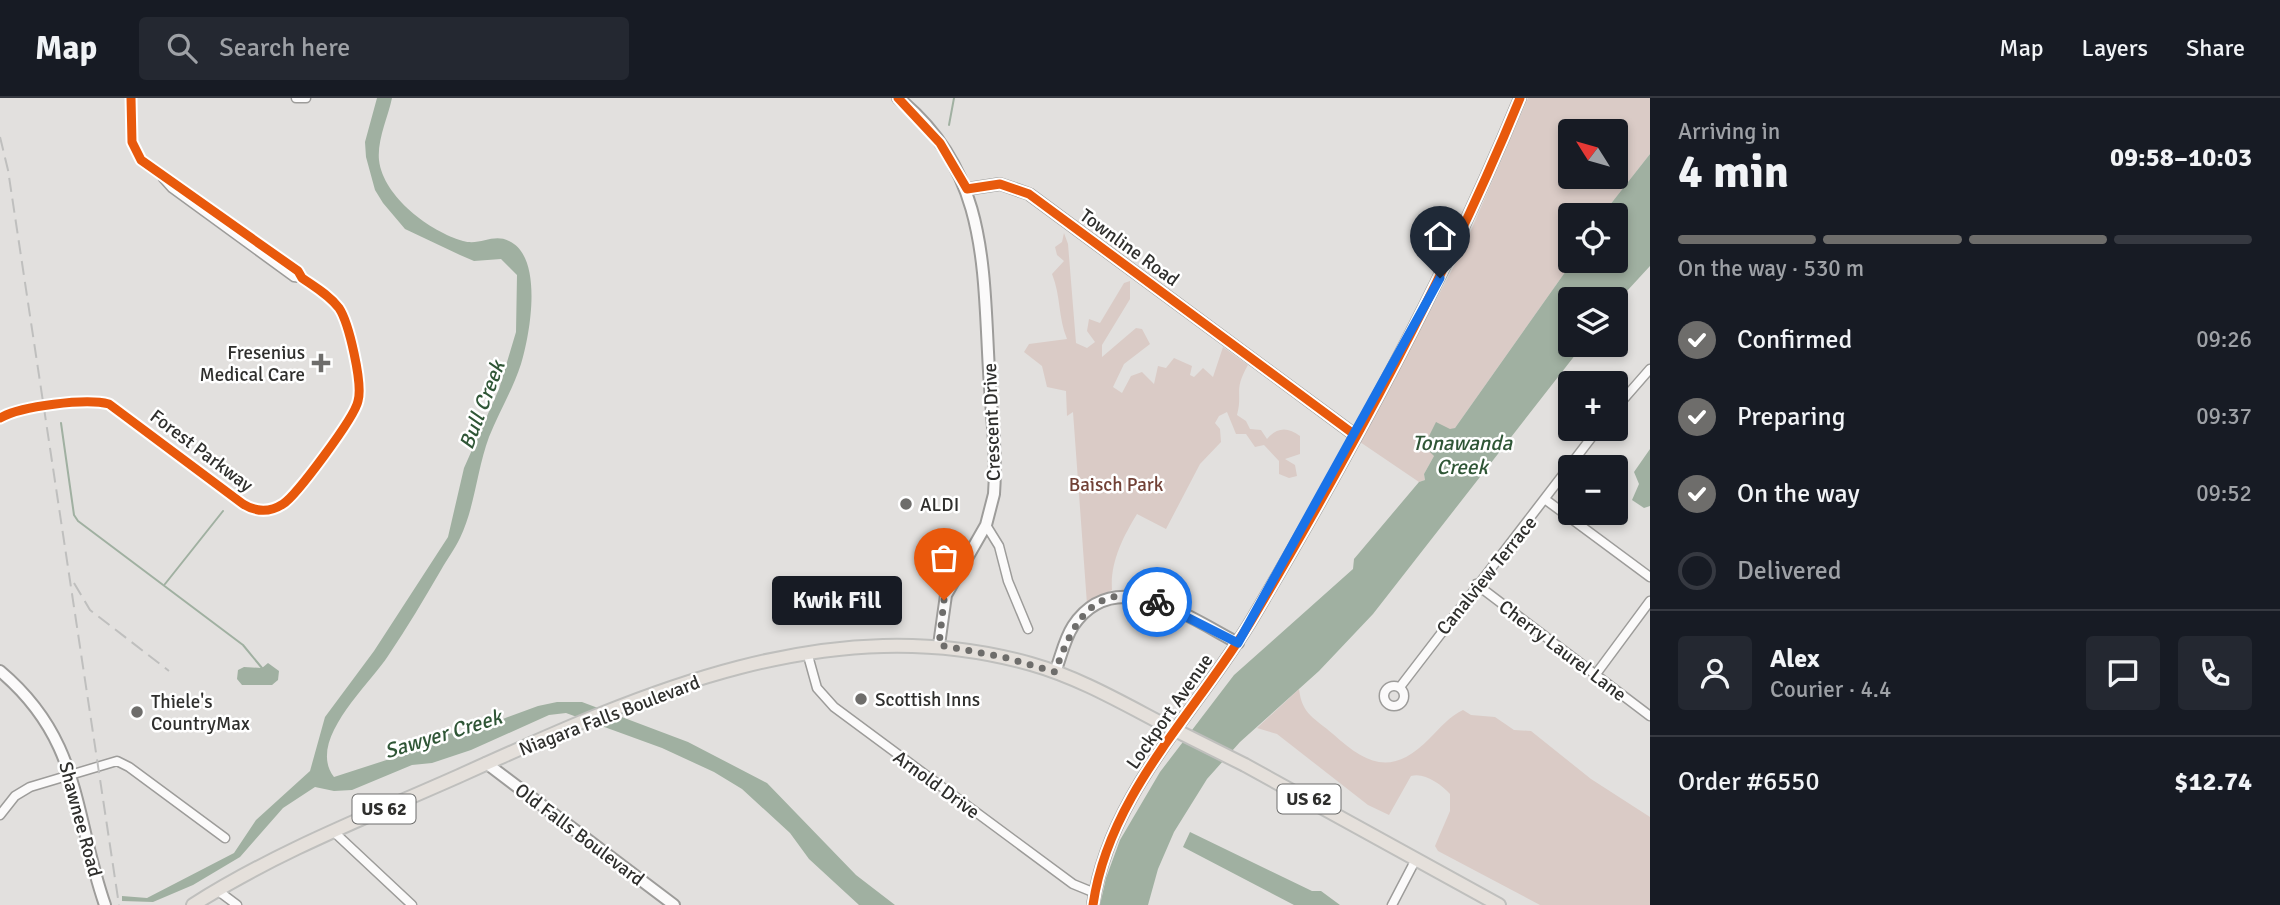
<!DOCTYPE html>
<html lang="en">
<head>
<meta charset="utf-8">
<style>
	body { margin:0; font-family:Signika,sans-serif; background:#242831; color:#f1f3f6; height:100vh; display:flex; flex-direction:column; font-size:26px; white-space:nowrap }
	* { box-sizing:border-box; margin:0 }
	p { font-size:23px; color:#9ea1a6 }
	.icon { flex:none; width:38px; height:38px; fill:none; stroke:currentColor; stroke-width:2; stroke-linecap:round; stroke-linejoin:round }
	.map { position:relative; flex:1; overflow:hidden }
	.sheet { display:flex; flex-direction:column; background:#171b24; width:630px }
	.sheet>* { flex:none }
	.needle { width:46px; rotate:307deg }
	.controls { position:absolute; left:1558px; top:21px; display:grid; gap:14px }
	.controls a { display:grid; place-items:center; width:70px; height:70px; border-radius:7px; background:#171b24; box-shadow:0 4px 10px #0003; font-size:35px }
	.pin { position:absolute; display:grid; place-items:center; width:60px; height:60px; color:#fff; margin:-72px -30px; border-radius:50% 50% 50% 0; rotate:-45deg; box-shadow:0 0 7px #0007 }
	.pin .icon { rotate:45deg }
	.courier { position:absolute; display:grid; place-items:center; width:70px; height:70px; margin:-35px; border:5px solid #1a73e8; border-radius:50%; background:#fff; color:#222; box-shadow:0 2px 9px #0007 }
	.bubble { position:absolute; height:49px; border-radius:7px; background:#171b24; box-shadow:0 4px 10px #0003; font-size:23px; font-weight:700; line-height:49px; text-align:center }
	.overview em { font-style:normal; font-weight:700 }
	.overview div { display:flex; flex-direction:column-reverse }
	.overview { display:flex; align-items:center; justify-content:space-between; height:119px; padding:0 28px }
	h1 { font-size:46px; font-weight:700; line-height:52px }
	.bar { display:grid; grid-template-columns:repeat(4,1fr); gap:10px 7px; align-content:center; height:84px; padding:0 28px }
	.bar i { height:9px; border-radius:5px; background:#363941 }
	.bar .current { background:#6e6d6b }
	.bar p { grid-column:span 4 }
	.line { display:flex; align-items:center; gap:18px; padding:0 28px; border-top:2px solid #363941 }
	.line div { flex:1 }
	.round { display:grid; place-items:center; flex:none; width:74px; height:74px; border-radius:7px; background:#242831 }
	ol { padding:0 28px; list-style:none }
	li { display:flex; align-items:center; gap:21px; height:77px }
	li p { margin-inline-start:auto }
	li .icon { padding:7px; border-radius:50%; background:#6e6d6b; color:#fff; stroke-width:4 }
	li:last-child { color:#9ea1a6 }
	li i { width:38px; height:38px; border:4px solid #363941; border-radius:50% }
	header { display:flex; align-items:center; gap:42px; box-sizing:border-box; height:98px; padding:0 35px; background:#171b24; border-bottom:2px solid #363941 }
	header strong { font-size:33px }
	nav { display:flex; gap:38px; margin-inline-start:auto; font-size:24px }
	.search { width:490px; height:63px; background:#242831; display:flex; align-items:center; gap:18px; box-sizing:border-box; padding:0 24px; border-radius:7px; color:#9ea1a6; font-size:26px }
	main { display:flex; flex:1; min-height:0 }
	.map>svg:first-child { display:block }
	.green { fill:#dacbc6; fill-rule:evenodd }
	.water { fill:#a0b0a1 }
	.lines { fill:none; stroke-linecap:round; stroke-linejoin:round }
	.stream { stroke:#a0b0a1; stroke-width:2 }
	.street-casing { stroke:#9d9c9a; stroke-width:11 }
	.secondary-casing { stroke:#9d9c9a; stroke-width:14 }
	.primary-casing { stroke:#bfbfbd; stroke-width:16 }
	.street { stroke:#fbfafa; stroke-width:8 }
	.secondary { stroke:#fbfafa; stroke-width:10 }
	.primary { stroke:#e5e0db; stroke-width:12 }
	.rail { stroke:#bfbfbe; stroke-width:2; stroke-dasharray:14 7; stroke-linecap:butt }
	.primary-bridge-casing { stroke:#bfbfbd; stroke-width:16; stroke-linecap:butt }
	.primary-bridge { stroke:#e5e0db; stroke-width:12 }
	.cycleway-casing { stroke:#fff; stroke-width:13 }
	.cycleway { stroke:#e8590c; stroke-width:9 }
	.done { stroke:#6e6d6b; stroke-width:7; stroke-dasharray:0 12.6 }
	.route { stroke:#1a73e8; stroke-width:9 }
	.poi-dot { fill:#6e6d6b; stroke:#fff; stroke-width:2.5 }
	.labels { text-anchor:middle; stroke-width:5; stroke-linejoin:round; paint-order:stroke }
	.shield { fill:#fff; stroke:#6d6d6c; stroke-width:2 }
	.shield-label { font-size:18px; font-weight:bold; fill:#2f2f2d }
	.street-label { font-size:19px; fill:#2f2f2d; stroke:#fff }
	.poi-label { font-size:19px; fill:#2f2f2d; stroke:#fff; text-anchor:start }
	.park-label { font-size:19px; fill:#714136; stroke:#fff }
	.water-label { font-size:21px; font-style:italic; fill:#2f5636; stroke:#fff }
</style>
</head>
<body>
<header>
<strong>Map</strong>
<div class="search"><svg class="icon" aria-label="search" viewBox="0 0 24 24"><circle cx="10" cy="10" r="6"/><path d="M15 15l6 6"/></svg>Search here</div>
<nav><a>Map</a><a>Layers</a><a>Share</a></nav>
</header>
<main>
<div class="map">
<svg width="1650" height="807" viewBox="0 0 1650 807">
	<rect width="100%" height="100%" fill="#e2e0de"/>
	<path class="green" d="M1528,0h122v56l-48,61h-32v46h3l-118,167 -5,2 -14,-7 -5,28 3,5 -10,18 1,6 -6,2 -59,-40 102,-191zM1570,33h45v46h-45z
		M1064,135l4,11 8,99 11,5 8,-6 -8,-11 2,-12 11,4 24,-40 6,-2v18l-28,46v12l34,-29 6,1 8,15 -26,20 -11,23 9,6 9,-17 11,-4 12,12 4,-18 8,2 8,-10 18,8 -2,9 4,2 9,-9 10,9 10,-30 25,18c-15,26 -5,27 -11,50l9,6 4,8 11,1 6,9c10,-12 21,-12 33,-3v18l-15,5 10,6 2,11 -8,2 -10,-4v-13l-15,-16 -9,2 -9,-13h-10l-9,-22 -8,4 -4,7 5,6 1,13 -21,22 -34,65 -29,-15c-14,23 -27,48 -25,76l-25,14 -14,-192 -6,4 -1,-25 -19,-4 -5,-21 -18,-14 5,-8 38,-5c-9,-21 -6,-43 -15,-65l12,-13 -7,-6 -2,-8 7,-5z
		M1299,591c3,26 16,29 34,45 35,32 60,42 97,4 10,-10 20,-22 33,-28l8,5 24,2 19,13 17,1 60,48 59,38v88h-110l-102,-54 -3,-5 15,-35v-17c-9,-10 -26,-22 -39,-18l-22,39 -21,-10 -91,-71 -20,-6z"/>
	<path class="water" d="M377,0h15c-4,19 -15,42 -13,62 4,37 52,72 84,81 17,5 30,-8 46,0 35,16 21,94 12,123 -8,25 -22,48 -32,73 -12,32 -14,70 -29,101 -5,11 -13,21 -19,32 -17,29 -34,58 -53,86 -19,29 -82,85 -54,121l68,-22 45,-21 26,-4 65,-24 19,-4h25l106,40 79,41 89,92 39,30h-36l-50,-46 -19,-26 -48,-44 -28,-17 -52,-24 -96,-35 -17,2 -78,35 -39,13 -20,2 -60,25 -18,1 -19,-4 -32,21 -43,49 -47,28 -40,17 -31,-1v-5l25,2 87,-45 22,-33 54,-49 15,-54 49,-66 74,-114 16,-69 35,-79 17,-57 1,-57 -16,-16 -27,2 -14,-6 -55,-26 -22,-26 -8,-13 -9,-33 -1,-15z
		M1650,56v112l-35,38v-5h-45v46h13l-210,269 -54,57 -79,71 -33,37 -33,53 -16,37 -10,36h-48l6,-27 14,-38 40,-68 74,-97 119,-106 1,-10 65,-77 6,-2 -1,-6 10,-18 -10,-10 12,-24 14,7 5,-1 118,-167h42v-46h-13z
		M1650,351v57l-6,2 -12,-8 7,-16 -5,-12z
		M268,565l11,8 -1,9 -6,5h-30l-5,-6 1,-9 6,-3 18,1z
		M1190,734l122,59h9l19,14h-46l-111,-58z"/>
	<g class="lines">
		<path class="stream" d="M949,27l5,-27
			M61,325l13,92 4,6 165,124 19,23
			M165,486l58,-73"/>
		<g class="street-casing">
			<path id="street" d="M296,0h10
				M163,80l9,10 122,89 8,1
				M1615,311l35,-40
				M0,320c21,-12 86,-20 109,-14l134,100c13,8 26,9 40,0 13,-8 72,-87 75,-103 5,-17 -9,-78 -19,-93 -10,-13 -24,-21 -37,-30l-4,-7 -157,-111 -9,-18 -1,-44
				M1546,402l104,77
				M986,427l13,21 9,35 20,48
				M1476,486l174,132
				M807,554l10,36 17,19 239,177 22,9
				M1596,576l54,-73
				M1384 598a10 10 0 1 1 20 0a10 10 0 1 1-20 0Z
				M1400,589l198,-258
				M0,717l15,-19 15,-9 87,-26 12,6 96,71
				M334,734l78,73
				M217,792l20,15
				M1392,807l24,-46"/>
		</g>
		<g class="secondary-casing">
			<path id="secondary" d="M898,0c90,72 85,169 91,273 2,40 8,82 5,123l-8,31 -40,70 -7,50
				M967,91l33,-5 29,10 326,241
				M0,573c82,69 73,142 105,234
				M1055,574c6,-15 9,-32 18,-46 42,-63 117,-8 165,17
				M486,665l188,142
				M1093,807c16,-113 106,-195 161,-289 98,-166 193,-340 266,-518"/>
		</g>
		<g class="primary-casing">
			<path id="primary" d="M1245,667l254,140
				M193,807c83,-53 176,-89 266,-129 181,-82 370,-169 572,-112 46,13 88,37 130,59"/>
		</g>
		<use href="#street" class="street"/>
		<use href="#secondary" class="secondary"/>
		<use href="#primary" class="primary"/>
		<path class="rail" d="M0,39l8,33 111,735
			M74,485l16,27 79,61"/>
		<g class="primary-bridge-casing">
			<path id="primary-bridge" d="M1161,625l84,42"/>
		</g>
		<use href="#primary-bridge" class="primary-bridge"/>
		<g class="cycleway-casing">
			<path id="cycleway" d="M898,0l42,45 27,46 33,-5 29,10 326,241
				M0,320c21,-12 86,-20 109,-14l134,100c13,8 26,9 40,0 13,-8 72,-87 75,-103 5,-17 -9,-78 -19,-93 -10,-13 -24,-21 -37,-30l-4,-7 -157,-111 -9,-18 -1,-44
				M1093,807c16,-113 106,-195 161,-289 98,-166 193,-340 266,-518"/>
		</g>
		<use href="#cycleway" class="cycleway"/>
	</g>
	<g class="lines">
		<path class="done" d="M944,502l-5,45 64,12 52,15c18,-50 39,-93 102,-70"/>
		<path class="route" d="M1157,504l81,41 202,-365"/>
	</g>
	<g class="poi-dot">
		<path d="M317.5 254.5h7v7h7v7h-7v7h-7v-7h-7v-7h7z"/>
		<circle cx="906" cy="406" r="7"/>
		<circle cx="861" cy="601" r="7"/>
		<circle cx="137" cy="614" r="7"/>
	</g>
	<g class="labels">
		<g class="shield">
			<rect x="1277.5" y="686.5" width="63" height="29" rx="5"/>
			<rect x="352.5" y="696.5" width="63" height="29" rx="5"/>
		</g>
		<g class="shield-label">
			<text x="1309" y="707">US 62</text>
			<text x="384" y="717">US 62</text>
		</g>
		<g class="street-label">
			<text transform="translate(1130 149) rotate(36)" y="7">Townline Road</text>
			<text transform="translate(991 324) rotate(-92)" y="7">Crescent Drive</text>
			<text transform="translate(202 352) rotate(37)" y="7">Forest Parkway</text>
			<text transform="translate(1486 477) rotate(-51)" y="7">Canalview Terrace</text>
			<text transform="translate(1563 552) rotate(37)" y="7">Cherry Laurel Lane</text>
			<text transform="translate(1169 613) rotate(-55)" y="7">Lockport Avenue</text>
			<text transform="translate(609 617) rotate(-21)" y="7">Niagara Falls Boulevard</text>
			<text transform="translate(937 686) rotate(36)" y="7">Arnold Drive</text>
			<text transform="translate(81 721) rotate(75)" y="7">Shawnee Road</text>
			<text transform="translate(580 736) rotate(37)" y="7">Old Falls Boulevard</text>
		</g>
		<g class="poi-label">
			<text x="305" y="261" text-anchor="end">Fresenius<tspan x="305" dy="22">Medical Care</tspan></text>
			<text x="920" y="413">ALDI</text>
			<text x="875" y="608">Scottish Inns</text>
			<text x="151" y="610">Thiele's<tspan x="151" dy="22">CountryMax</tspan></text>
		</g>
		<g class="park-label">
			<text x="1116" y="393">Baisch Park</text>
		</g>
		<g class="water-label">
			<text transform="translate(482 307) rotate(-69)" y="7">Bull Creek</text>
			<text x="1462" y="352">Tonawanda<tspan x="1462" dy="24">Creek</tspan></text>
			<text transform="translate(443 636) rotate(-17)" y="7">Sawyer Creek</text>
		</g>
	</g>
</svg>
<div class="controls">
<a><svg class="needle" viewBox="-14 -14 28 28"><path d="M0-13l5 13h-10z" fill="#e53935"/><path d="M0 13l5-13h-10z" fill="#9ea1a6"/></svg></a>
<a><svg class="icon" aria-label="locate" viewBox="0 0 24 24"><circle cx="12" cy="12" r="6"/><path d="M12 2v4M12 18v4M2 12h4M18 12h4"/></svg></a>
<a><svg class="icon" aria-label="layers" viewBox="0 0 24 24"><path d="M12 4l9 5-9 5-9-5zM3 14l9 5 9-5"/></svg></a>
<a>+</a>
<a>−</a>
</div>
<div class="pin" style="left:944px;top:502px;background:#ea580c"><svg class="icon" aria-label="bag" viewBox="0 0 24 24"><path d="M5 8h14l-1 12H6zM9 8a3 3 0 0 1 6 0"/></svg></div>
<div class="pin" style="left:1440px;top:180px;background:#1f2937"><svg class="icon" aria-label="home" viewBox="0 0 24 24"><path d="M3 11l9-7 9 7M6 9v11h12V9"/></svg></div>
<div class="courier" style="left:1157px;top:504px"><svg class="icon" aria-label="bike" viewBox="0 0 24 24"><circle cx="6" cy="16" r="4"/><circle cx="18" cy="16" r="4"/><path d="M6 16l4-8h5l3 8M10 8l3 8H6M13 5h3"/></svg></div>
<div class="bubble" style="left:772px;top:478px;width:130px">Kwik Fill</div>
</div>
<section class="sheet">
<div class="overview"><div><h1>4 min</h1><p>Arriving in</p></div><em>09:58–10:03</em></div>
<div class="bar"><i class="current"></i><i class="current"></i><i class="current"></i><i></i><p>On the way · 530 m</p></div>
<ol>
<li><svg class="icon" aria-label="check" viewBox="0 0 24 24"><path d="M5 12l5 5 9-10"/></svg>Confirmed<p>09:26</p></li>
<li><svg class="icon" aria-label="check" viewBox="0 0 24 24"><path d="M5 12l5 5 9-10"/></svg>Preparing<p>09:37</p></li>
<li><svg class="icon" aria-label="check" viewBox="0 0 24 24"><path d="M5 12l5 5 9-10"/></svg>On the way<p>09:52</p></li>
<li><i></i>Delivered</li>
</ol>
<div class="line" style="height:126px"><a class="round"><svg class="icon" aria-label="person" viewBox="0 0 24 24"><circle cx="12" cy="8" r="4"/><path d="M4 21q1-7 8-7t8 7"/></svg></a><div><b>Alex</b><p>Courier · 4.4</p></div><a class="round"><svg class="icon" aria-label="chat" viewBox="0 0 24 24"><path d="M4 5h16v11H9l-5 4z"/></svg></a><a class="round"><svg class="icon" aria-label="phone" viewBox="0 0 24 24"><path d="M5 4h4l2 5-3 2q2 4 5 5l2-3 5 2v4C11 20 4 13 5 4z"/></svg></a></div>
<div class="line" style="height:91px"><div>Order #6550</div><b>$12.74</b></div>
</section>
</main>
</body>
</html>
